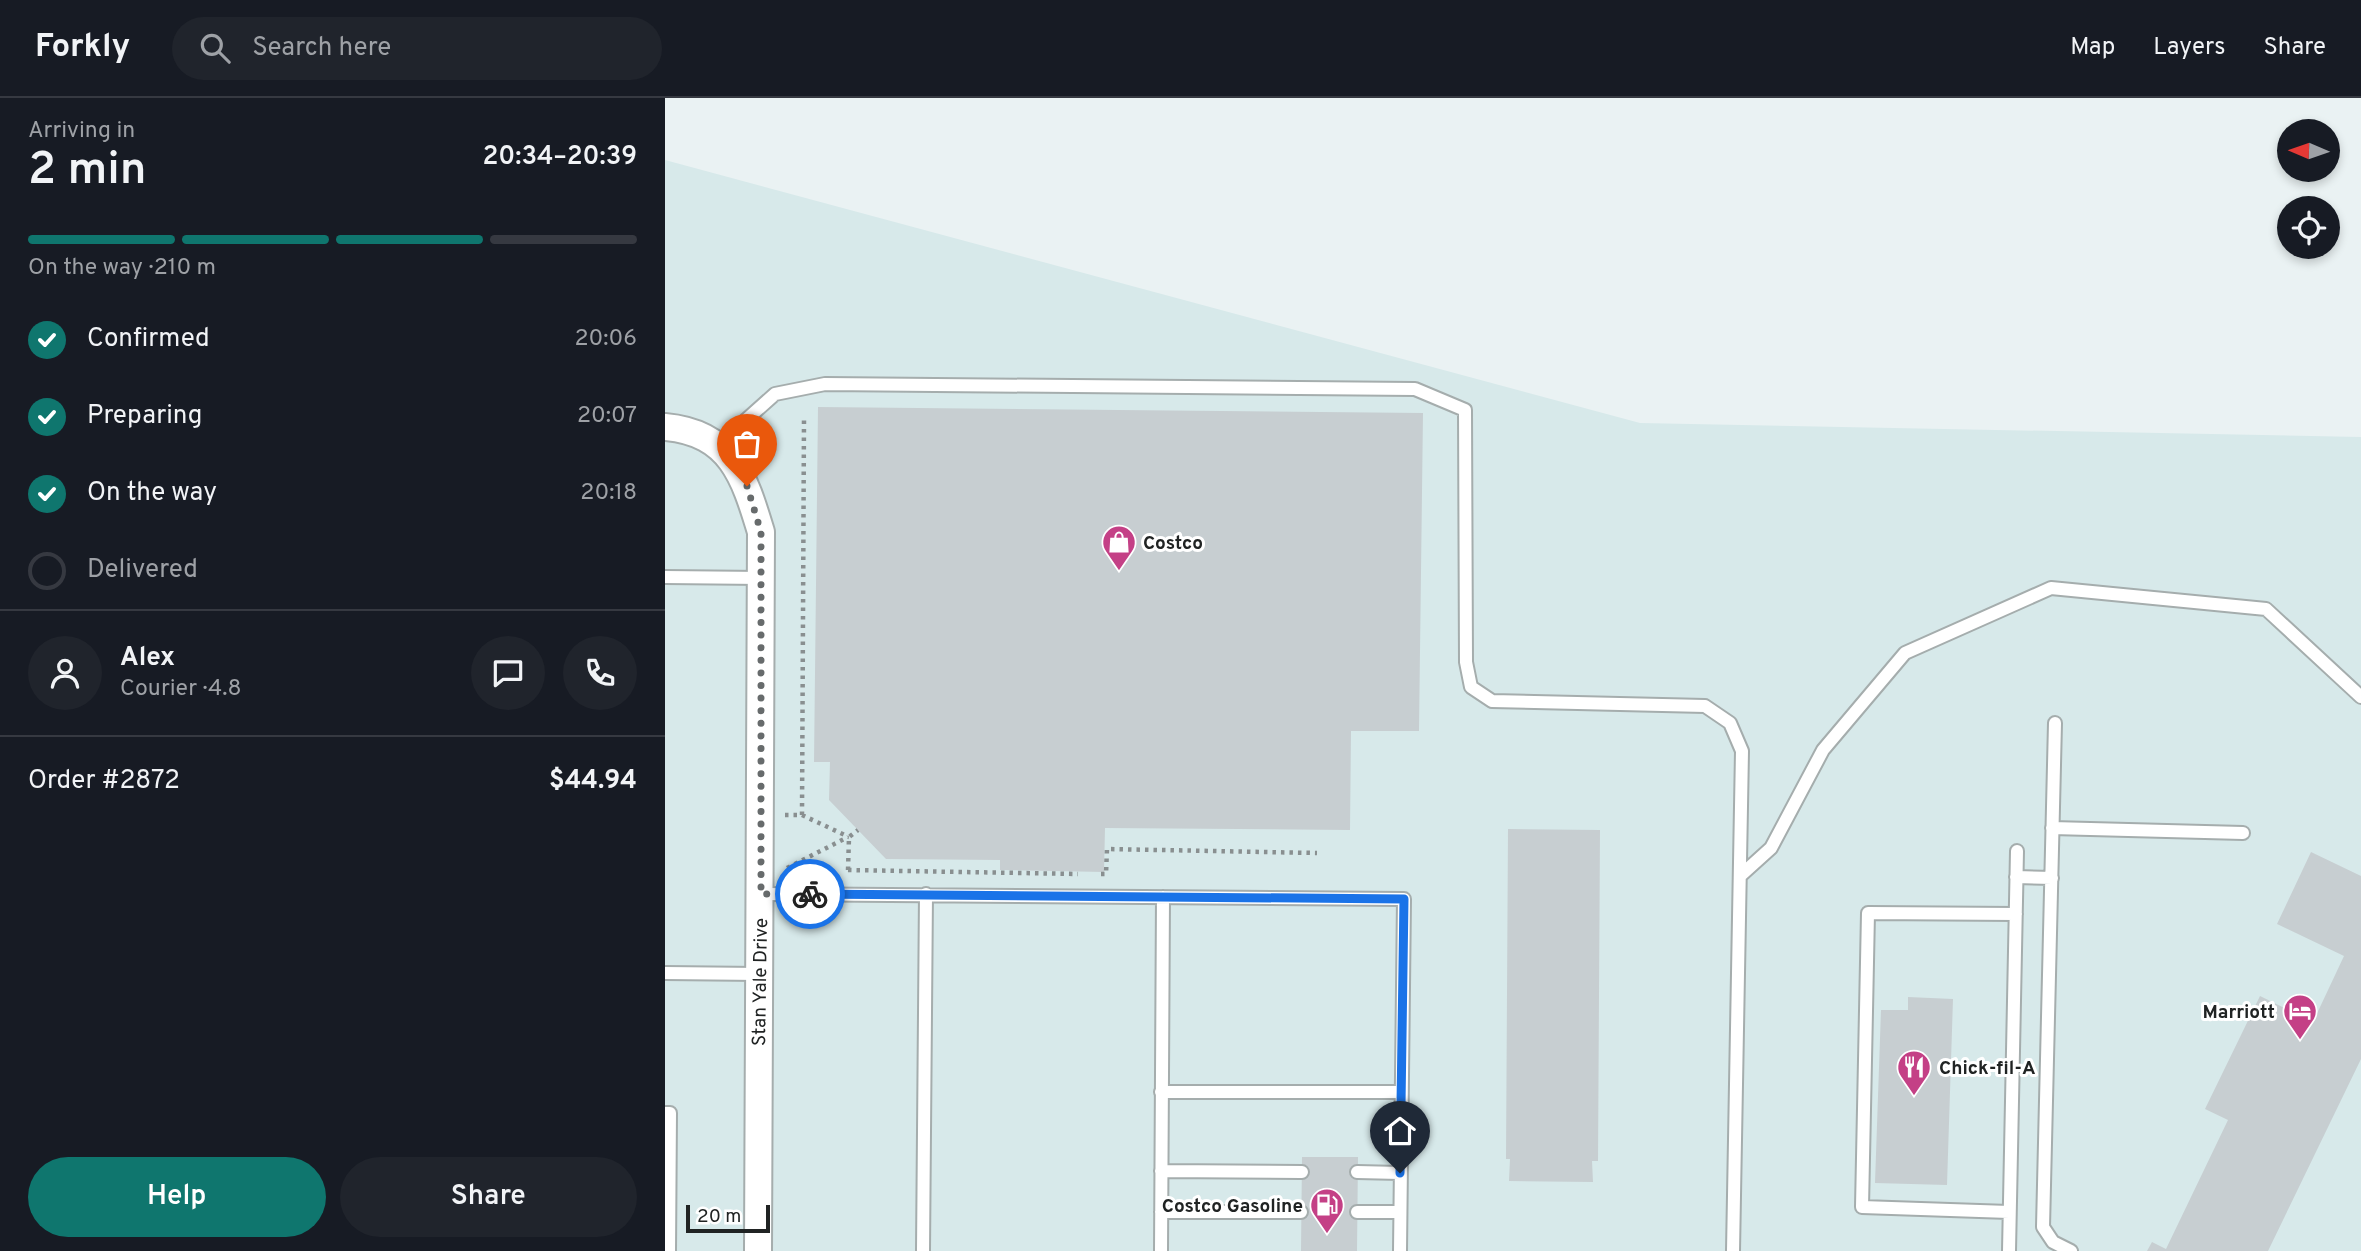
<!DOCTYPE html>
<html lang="en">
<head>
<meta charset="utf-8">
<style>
	body { margin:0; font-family:Overpass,sans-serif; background:#20242c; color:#f1f3f6; height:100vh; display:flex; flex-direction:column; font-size:26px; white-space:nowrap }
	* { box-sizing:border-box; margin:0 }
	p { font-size:23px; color:#9ea1a6 }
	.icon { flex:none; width:38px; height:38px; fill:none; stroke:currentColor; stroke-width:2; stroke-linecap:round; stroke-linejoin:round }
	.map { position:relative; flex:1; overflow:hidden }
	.details { display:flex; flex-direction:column; background:#171b24; width:665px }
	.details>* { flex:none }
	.needle { width:46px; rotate:272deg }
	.controls { position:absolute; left:1612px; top:21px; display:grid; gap:14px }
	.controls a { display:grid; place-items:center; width:63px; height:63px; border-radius:50%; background:#171b24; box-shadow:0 4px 10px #0003; font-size:35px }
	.scale { position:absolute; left:21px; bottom:18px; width:84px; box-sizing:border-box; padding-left:7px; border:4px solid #202323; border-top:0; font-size:19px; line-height:24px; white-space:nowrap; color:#202323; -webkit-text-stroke:5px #fff; paint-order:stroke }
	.pin { position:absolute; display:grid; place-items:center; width:60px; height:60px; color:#fff; margin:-72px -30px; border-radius:50% 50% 50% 0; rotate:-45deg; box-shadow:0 0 7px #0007 }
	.pin .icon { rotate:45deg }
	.courier { position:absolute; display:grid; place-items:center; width:70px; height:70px; margin:-35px; border:5px solid #1a73e8; border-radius:50%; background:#fff; color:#222; box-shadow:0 2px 9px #0007 }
	.headline em { font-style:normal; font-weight:600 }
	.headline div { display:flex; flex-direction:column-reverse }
	.headline { display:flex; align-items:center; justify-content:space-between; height:119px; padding:0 28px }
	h1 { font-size:46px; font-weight:600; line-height:52px }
	.bar { display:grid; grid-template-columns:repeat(4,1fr); gap:10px 7px; align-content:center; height:84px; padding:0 28px }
	.bar i { height:9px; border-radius:5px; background:#363941 }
	.bar .on { background:#0f766e }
	.bar p { grid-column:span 4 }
	.line { display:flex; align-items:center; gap:18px; padding:0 28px; border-top:2px solid #363941 }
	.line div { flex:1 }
	.round { display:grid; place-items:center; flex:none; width:74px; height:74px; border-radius:37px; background:#20242c }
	ol { padding:0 28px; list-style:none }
	li { display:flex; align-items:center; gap:21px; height:77px }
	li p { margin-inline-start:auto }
	li .icon { padding:7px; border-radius:50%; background:#0f766e; color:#fff; stroke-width:4 }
	li:last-child { color:#9ea1a6 }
	li i { width:38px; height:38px; border:4px solid #363941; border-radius:50% }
	.button { display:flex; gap:14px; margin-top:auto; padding:14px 28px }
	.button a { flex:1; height:80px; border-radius:42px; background:#0f766e; color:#fff; font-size:28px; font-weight:600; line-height:80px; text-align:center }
	.button a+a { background:#20242c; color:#f1f3f6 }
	header { display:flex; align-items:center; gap:42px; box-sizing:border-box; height:98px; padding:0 35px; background:#171b24; border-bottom:2px solid #363941 }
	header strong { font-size:33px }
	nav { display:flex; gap:38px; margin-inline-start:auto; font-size:24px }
	.search { width:490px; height:63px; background:#20242c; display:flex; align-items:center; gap:18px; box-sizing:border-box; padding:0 24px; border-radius:38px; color:#9ea1a6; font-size:26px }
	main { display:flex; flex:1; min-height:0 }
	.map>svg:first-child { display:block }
	.built { fill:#d7e9ea }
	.building { fill:#c7ced1 }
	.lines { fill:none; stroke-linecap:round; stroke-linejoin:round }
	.lane-casing { stroke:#a5adad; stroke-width:16 }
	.street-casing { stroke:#a5adad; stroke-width:30 }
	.path { stroke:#898f90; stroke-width:4.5; stroke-dasharray:3.5 5; stroke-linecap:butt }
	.lane { stroke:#fff; stroke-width:12 }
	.street { stroke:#fff; stroke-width:26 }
	.done { stroke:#676b6c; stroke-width:7; stroke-dasharray:0 12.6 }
	.route { stroke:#1a73e8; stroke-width:9 }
	.labels { text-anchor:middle; stroke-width:6; stroke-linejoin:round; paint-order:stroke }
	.poi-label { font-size:19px; font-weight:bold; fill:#202323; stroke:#fff; text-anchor:start }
	.street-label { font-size:19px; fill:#202323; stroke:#fff }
</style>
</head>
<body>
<header>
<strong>Forkly</strong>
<div class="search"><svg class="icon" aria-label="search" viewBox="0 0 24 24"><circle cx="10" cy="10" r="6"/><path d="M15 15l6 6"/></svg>Search here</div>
<nav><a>Map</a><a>Layers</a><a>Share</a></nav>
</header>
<main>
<section class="details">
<div class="headline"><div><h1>2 min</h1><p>Arriving in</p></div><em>20:34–20:39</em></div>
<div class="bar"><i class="on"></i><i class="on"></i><i class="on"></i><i></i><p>On the way · 210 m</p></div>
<ol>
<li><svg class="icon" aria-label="check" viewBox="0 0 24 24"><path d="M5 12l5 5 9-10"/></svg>Confirmed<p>20:06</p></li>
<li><svg class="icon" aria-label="check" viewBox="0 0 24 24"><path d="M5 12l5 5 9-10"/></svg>Preparing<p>20:07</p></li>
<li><svg class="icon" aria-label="check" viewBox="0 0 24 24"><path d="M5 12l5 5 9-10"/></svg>On the way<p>20:18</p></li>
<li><i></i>Delivered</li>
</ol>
<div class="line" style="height:126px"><a class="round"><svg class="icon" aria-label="person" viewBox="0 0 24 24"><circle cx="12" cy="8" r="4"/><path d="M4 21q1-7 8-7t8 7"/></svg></a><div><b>Alex</b><p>Courier · 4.8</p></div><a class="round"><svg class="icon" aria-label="chat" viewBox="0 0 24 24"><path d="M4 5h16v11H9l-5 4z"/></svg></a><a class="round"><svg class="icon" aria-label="phone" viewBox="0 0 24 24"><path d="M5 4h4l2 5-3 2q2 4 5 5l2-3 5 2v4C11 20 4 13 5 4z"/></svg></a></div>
<div class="line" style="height:91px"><div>Order #2872</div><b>$44.94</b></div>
<div class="button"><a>Help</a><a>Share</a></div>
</section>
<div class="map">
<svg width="1696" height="1153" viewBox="0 0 1696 1153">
	<rect width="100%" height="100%" fill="#eaf2f3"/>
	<path class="built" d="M0,62l975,263 721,14v814h-1696z"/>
	<path class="building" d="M153,309l605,6 -4,318h-68l-1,99 -245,-2 -1,44 -104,-2v-10l-114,-1 -57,-59 1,-38h-16z
		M843,731l92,1 -2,331h-6l1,21 -84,-1 1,-22h-4z
		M1646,754l50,24v183l-93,192h-121l5,-9 14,7 62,-129 -23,-11 55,-113 53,26 31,-66 -67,-32z
		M1243,899l45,2 -6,186 -72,-2 6,-173h27z
		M637,1059h56l-1,94h-56z"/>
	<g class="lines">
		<g class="lane-casing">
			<path id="lane" d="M54,346l56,-50 50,-10 590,5 50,21 1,252 5,25 21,14 213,5 25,17 12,28 -9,500
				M0,479l97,1
				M1390,625l-12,504 10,15 18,9
				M1387,730l191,5
				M1075,778l31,-28 52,-98 82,-97 146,-65 215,21 95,88
				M1351,779l36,1
				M95,796l644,5 -4,352
				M0,875l94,1
				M496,994h240
				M0,1015h5l-1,138
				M496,1073l141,1
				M692,1074l43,1
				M496,1114h140
				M692,1114h43
				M1344,1114l-147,-5 6,-294 148,1
				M258,1153l3,-357
				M496,1153l2,-354
				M1344,1153l8,-400"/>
		</g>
		<g class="street-casing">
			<path id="street" d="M0,329c66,6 79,49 96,105l-3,719"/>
		</g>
		<path class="path" d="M120,717h17l47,22
			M137,717l2,-397
			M122,770l61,-31
			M183,772l230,4
			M183,772l1,-33 9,-7
			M436,776h5l1,-25 210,4"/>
		<use href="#lane" class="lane"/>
		<use href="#street" class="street"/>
	</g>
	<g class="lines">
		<path class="done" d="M82,388l14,46v362h49"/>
		<path class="route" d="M145,796l594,5 -4,274"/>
	</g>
	<defs>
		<g id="shop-pin" transform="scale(1.75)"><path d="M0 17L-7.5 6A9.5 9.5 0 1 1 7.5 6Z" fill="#c44086" stroke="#fff"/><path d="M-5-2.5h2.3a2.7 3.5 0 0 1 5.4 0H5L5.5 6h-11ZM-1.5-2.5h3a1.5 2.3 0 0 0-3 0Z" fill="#fff"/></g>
		<g id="hotel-pin" transform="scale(1.75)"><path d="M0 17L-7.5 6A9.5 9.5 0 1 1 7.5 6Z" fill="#c44086" stroke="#fff"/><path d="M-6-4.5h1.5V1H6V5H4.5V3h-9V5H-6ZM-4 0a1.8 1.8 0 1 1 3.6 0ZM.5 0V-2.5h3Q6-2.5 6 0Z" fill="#fff"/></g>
		<g id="restaurant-pin" transform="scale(1.75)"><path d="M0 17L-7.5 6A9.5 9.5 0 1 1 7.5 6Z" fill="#c44086" stroke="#fff"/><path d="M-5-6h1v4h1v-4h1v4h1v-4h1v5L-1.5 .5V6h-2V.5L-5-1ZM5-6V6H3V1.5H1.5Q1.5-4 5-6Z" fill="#fff"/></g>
		<g id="fuel-pin" transform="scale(1.75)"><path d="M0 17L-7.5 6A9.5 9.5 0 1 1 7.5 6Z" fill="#c44086" stroke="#fff"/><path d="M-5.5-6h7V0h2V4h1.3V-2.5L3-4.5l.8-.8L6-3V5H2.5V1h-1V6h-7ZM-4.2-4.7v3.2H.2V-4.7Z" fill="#fff"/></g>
	</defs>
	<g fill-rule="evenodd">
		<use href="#shop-pin" x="454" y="444"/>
		<use href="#hotel-pin" x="1635" y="913"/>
		<use href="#restaurant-pin" x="1249" y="969"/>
		<use href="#fuel-pin" x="662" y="1107"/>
	</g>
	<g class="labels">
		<g class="poi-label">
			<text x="478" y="451">Costco</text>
			<text x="1610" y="920" text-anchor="end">Marriott</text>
			<text x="1274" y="976">Chick-fil-A</text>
			<text x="638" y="1114" text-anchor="end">Costco Gasoline</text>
		</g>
		<g class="street-label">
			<text transform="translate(94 884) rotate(-89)" y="7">Stan Yale Drive</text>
		</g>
	</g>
</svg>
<div class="controls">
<a><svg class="needle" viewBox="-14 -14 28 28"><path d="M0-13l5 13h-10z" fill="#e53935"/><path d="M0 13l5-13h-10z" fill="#9ea1a6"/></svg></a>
<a><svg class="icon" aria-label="locate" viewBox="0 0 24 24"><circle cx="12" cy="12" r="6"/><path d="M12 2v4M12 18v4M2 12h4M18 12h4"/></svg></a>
</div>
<div class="scale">20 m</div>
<div class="pin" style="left:82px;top:388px;background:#ea580c"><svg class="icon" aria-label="bag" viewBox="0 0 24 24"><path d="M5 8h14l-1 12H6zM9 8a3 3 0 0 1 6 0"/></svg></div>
<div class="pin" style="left:735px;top:1075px;background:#1f2937"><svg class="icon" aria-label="home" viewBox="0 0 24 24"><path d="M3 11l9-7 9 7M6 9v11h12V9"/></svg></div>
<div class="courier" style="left:145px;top:796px"><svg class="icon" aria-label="bike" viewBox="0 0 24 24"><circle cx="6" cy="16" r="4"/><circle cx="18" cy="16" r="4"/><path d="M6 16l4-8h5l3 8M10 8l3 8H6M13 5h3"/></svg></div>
</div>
</main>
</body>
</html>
